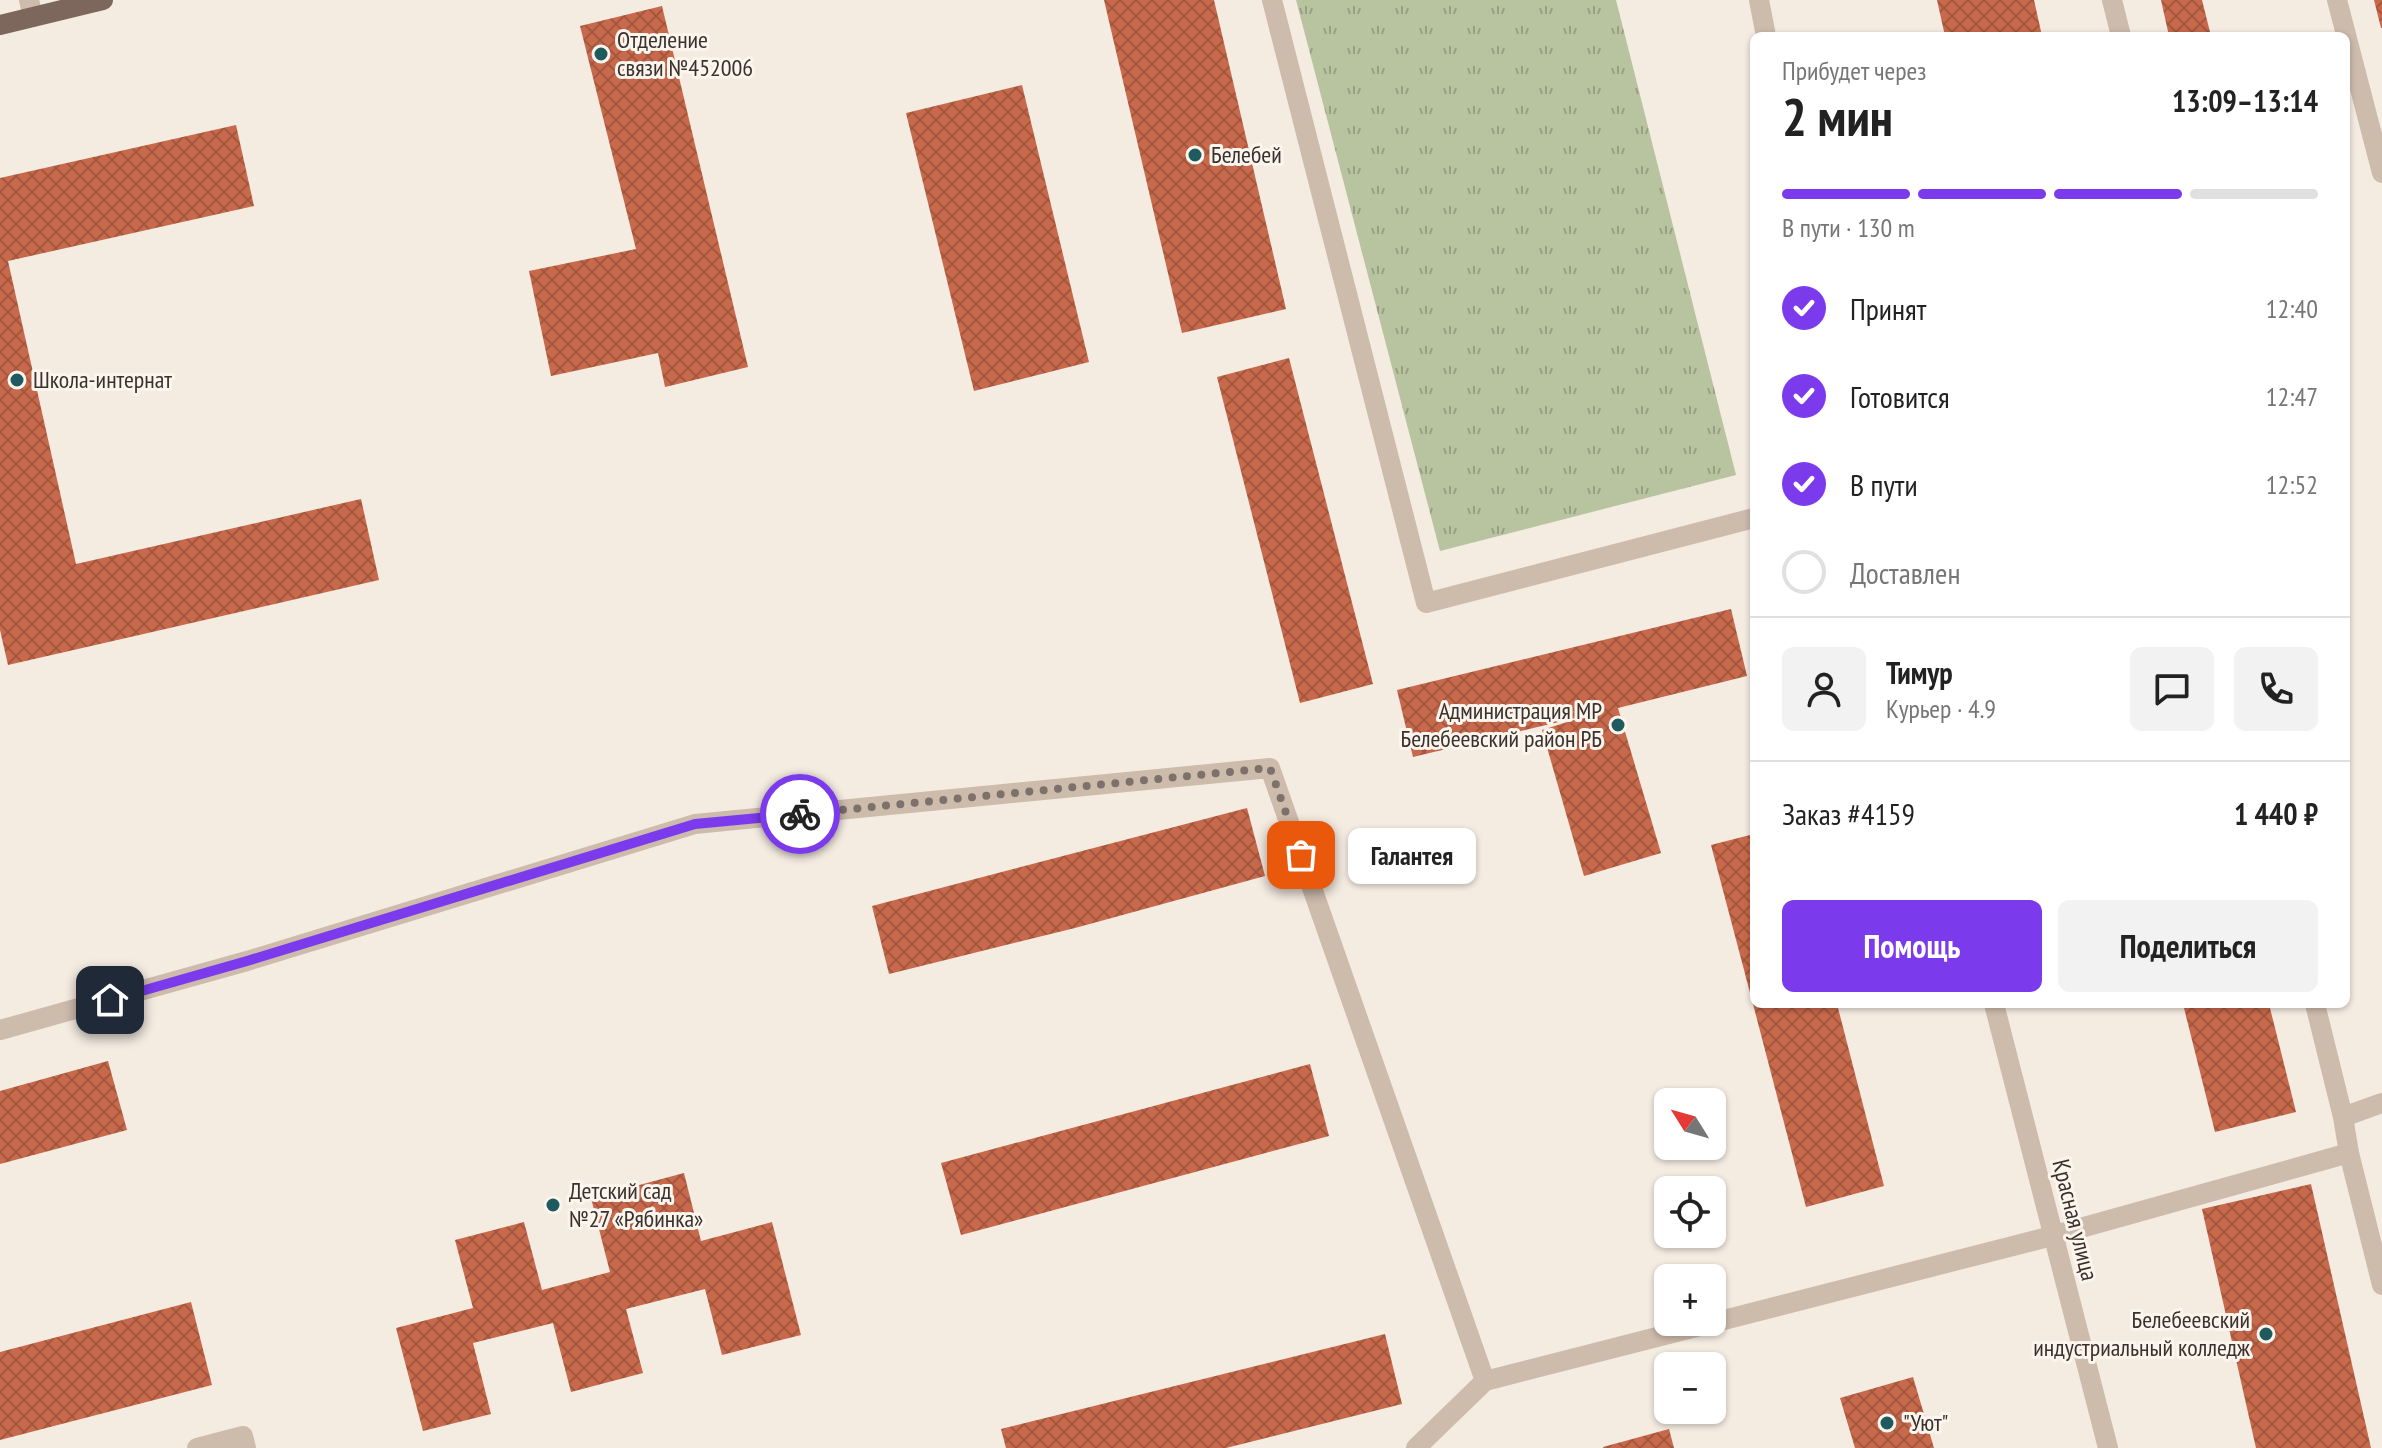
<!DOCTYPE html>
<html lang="ru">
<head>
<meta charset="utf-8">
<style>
	body { margin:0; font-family:"PT Sans Narrow",sans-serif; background:#f2f2f2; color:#222; height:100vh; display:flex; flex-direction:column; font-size:30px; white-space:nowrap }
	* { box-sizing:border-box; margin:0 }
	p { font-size:26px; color:#767676 }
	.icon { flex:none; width:44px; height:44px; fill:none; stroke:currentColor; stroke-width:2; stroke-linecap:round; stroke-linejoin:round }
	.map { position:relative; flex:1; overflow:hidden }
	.panel { position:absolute; left:1750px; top:32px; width:600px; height:976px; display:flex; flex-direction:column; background:#fff; border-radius:12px; box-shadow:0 2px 6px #0004 }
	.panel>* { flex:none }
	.needle { width:52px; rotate:307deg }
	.buttons { position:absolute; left:1654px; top:1088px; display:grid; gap:16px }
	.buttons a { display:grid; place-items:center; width:72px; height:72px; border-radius:12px; background:#fff; box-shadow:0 2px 6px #0004; font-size:40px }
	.pin { position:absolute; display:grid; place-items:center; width:68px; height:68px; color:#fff; margin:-34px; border-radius:16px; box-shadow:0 4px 12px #0006 }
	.courier { position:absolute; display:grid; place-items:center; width:80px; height:80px; margin:-40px; border:6px solid #7c3aed; border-radius:50%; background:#fff; color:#222; box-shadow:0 2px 10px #0007 }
	.bubble { position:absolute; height:56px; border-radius:12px; background:#fff; box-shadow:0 2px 6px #0004; font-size:26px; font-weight:700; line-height:56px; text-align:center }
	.head em { font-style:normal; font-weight:700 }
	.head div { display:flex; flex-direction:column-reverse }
	.head { display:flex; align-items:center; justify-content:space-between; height:136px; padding:0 32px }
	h1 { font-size:52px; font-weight:700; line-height:60px }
	.bar { display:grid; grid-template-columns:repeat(4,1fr); gap:12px 8px; align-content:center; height:96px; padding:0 32px }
	.bar i { height:10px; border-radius:6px; background:#e0e0e0 }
	.bar .active { background:#7c3aed }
	.bar p { grid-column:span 4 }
	.line { display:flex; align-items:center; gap:20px; padding:0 32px; border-top:2px solid #e0e0e0 }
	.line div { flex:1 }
	.round { display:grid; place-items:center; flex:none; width:84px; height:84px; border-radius:12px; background:#f2f2f2 }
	ol { padding:0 32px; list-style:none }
	li { display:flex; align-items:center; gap:24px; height:88px }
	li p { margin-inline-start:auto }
	li .icon { padding:8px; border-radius:50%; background:#7c3aed; color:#fff; stroke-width:4 }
	li:last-child { color:#767676 }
	li i { width:44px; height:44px; border:4px solid #e0e0e0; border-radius:50% }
	.button { display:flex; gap:16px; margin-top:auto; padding:16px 32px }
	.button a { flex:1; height:92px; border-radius:12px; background:#7c3aed; color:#fff; font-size:32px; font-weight:700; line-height:92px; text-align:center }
	.button a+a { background:#f2f2f2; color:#222 }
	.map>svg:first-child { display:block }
	.park { fill:url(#park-tufts) }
	.building { fill:url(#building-cross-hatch) }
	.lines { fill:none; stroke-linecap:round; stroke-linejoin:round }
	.minor { stroke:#cdbbac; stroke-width:20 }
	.major { stroke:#7d675c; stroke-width:20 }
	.done { stroke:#7c716b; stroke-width:8; stroke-dasharray:0 14.4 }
	.route { stroke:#7c3aed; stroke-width:10 }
	.poi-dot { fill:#1f5a5e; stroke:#fbf5ee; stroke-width:3 }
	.labels { text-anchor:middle; stroke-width:6; stroke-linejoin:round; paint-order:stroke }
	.poi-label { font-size:24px; fill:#3b302b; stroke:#fbf5ee; text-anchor:start }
	.street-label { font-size:24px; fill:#3b302b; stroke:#fbf5ee }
</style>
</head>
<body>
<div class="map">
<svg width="2382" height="1448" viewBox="0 0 2382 1448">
	<defs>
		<pattern id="park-tufts" width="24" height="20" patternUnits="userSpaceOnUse" patternTransform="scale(2)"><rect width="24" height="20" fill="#b8c4a0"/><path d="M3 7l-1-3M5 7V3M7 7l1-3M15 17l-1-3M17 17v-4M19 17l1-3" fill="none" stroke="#97a083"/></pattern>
		<pattern id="building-cross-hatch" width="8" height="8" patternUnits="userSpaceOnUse" patternTransform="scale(2)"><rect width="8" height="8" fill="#c8694b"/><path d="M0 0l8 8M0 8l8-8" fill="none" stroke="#a4573f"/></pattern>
	</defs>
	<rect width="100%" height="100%" fill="#f4ebe1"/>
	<path class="park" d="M1296,0h320l120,475 -296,76z"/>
	<path class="building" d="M1104,0h110l72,309 -104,24z
		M1937,0h97l8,36h-97z
		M2161,0h41l9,36h-42z
		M2374,0h8v28h-1z
		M662,6l86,361 -83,20 -7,-34 -107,23 -22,-105 107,-22 -56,-223z
		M1022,85l67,277 -115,29 -68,-278z
		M236,125l18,81 -246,55 68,303 285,-65 18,81 -371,85 -8,-35v-452z
		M1289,358l84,326 -73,19 -83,-326z
		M1731,609l16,67 -129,32 43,145 -77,23 -42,-146 54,-17 -183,44 -16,-67z
		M1247,808l18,68 -190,52 -186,46 -17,-68z
		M1754,834v170h-1l-42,-159z
		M1753,1004h84l47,182 -78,21z
		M2183,1004h86l27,108 -81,20z
		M108,1061l19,69 -127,34v-73z
		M1310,1064l19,72 -368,99 -20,-72z
		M684,1173l17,68 71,-19 29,113 -79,20 -17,-66 -79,20 17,64 -72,19 -18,-69 -80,20 18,71 -68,17 -27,-103 77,-20 -18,-68 69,-18 18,68 68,-18 -19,-74z
		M2311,1184l60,264h-115l-54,-239z
		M191,1302l21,83 -212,55v-88z
		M1385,1334l17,70 -176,44h-220l-5,-19z
		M1913,1377l21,71h-79l-15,-50z
		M1669,1429l5,19h-71v-1z"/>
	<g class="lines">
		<path class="minor" d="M29,0l4,17
			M1272,0l154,603 328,-85
			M1759,0l7,36
			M2112,0l9,36
			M2337,0l45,173
			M1994,1004l114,444
			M0,1030l247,-69 448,-137 575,-56 215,613 567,-145 297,-83 -6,-36 -28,-113
			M2343,1117l39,-14
			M2349,1153l33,132
			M197,1448l46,-12 3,12
			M1416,1448l69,-67"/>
		<path class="major" d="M0,25l103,-25"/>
	</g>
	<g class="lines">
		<path class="done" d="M800,814l470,-46 31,87"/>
		<path class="route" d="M110,1000l137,-39 448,-137 105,-10"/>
	</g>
	<g class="poi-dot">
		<circle cx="601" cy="54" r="8"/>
		<circle cx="1195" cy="155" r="8"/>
		<circle cx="17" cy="380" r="8"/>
		<circle cx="1618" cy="725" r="8"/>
		<circle cx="553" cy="1205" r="8"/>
		<circle cx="2266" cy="1334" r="8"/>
		<circle cx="1887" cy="1423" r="8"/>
	</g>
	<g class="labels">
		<g class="poi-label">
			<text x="617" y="48">Отделение<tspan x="617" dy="28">связи №452006</tspan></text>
			<text x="1211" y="163">Белебей</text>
			<text x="33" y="388">Школа-интернат</text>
			<text x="1602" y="719" text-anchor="end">Администрация МР<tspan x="1602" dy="28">Белебеевский район РБ</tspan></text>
			<text x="569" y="1199">Детский сад<tspan x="569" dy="28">№27 «Рябинка»</tspan></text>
			<text x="2250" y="1328" text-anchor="end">Белебеевский<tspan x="2250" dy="28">индустриальный колледж</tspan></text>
			<text x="1903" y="1431">"Уют"</text>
		</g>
		<g class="street-label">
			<text transform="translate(2075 1220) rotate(76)" y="8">Красная улица</text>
		</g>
	</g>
</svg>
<div class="buttons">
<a><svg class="needle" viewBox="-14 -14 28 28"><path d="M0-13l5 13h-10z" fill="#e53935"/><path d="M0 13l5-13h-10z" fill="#767676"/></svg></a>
<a><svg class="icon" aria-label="locate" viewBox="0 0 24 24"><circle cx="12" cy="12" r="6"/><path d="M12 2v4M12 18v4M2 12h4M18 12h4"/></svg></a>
<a>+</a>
<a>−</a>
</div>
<div class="pin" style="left:1301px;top:855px;background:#ea580c"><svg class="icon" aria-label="bag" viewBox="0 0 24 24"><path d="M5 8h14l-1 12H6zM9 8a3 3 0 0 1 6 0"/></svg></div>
<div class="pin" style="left:110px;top:1000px;background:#1f2937"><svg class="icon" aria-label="home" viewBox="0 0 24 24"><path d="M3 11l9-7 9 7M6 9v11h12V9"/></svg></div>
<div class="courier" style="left:800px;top:814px"><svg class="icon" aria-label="bike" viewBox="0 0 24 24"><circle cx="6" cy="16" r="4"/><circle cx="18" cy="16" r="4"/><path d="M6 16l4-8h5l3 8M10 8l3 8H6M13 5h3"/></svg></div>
<div class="bubble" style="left:1348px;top:828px;width:128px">Галантея</div>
<section class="panel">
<div class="head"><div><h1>2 мин</h1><p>Прибудет через</p></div><em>13:09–13:14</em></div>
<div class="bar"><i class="active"></i><i class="active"></i><i class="active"></i><i></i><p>В пути · 130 m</p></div>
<ol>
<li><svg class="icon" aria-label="check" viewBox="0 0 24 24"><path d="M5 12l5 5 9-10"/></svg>Принят<p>12:40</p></li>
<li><svg class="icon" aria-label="check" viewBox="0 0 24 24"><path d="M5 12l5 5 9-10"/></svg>Готовится<p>12:47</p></li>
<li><svg class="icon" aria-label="check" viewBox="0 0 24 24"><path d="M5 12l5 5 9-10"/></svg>В пути<p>12:52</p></li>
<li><i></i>Доставлен</li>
</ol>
<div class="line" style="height:144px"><a class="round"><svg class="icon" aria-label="person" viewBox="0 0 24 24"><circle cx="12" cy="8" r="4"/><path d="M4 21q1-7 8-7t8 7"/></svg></a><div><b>Тимур</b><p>Курьер · 4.9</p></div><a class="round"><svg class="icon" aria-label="chat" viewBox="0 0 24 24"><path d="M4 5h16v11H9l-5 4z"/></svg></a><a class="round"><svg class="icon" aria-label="phone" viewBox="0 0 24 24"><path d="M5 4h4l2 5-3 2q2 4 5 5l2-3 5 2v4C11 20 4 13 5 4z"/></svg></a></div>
<div class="line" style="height:104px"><div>Заказ #4159</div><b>1 440 ₽</b></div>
<div class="button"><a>Помощь</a><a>Поделиться</a></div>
</section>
</div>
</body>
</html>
